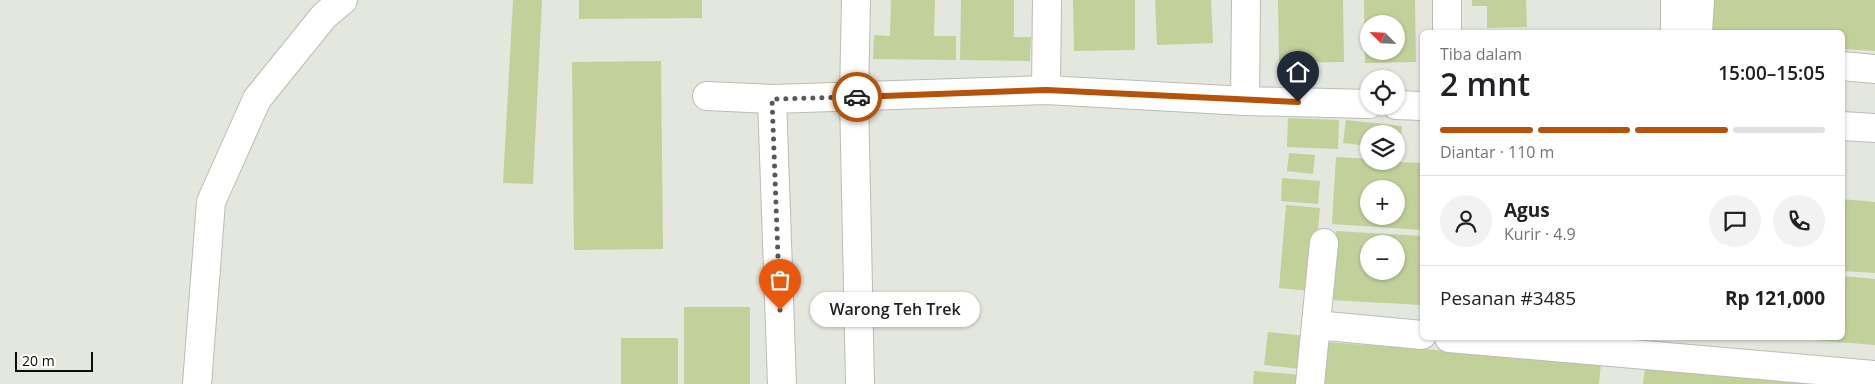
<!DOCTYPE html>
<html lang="id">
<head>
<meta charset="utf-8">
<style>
	body { margin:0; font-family:"Open Sans",sans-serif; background:#f2f2f2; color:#202124; height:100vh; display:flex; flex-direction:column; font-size:19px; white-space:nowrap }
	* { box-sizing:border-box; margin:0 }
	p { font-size:16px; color:#757577 }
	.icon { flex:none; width:28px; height:28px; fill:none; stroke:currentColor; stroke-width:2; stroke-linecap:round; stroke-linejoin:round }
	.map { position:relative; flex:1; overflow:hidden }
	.panel { position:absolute; left:1420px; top:30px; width:425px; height:310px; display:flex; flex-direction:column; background:#fff; border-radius:8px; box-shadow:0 1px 4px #0004 }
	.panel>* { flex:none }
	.needle { width:32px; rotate:294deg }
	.fabs { position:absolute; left:1360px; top:15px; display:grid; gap:10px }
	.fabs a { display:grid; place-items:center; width:45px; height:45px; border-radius:50%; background:#fff; box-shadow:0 1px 4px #0004; font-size:25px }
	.scale { position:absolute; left:15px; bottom:12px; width:78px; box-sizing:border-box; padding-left:5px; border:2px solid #0b0c09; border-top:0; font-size:14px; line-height:18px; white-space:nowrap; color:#0b0c09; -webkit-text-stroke:4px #fff; paint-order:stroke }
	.pin { position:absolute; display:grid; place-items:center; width:42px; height:42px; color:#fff; margin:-51px -21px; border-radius:50% 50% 50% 0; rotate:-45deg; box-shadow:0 0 5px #0007 }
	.pin .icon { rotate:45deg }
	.courier { position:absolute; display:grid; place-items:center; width:50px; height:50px; margin:-25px; border:4px solid #b45309; border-radius:50%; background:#fff; color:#222; box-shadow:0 1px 6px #0007 }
	.bubble { position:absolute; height:35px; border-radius:18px; background:#fff; box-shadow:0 1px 4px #0004; font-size:16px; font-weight:600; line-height:35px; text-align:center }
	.headline em { font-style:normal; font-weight:600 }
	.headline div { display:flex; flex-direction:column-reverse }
	.headline { display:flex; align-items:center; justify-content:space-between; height:85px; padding:0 20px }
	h1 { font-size:32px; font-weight:600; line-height:38px }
	.bar { display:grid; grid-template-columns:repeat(4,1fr); gap:8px 5px; align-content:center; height:60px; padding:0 20px }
	.bar i { height:6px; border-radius:4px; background:#e0e0e0 }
	.bar .on { background:#b45309 }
	.bar p { grid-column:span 4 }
	.line { display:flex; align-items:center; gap:12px; padding:0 20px; border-top:1px solid #e0e0e0 }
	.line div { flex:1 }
	.round { display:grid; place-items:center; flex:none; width:52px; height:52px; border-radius:26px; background:#f2f2f2 }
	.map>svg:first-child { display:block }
	.building { fill:#c2d09a; fill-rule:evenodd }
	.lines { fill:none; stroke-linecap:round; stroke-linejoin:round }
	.minor-casing { stroke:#bbbdb5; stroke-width:30 }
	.minor { stroke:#fff; stroke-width:28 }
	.done { stroke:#575954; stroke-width:5; stroke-dasharray:0 9 }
	.route { stroke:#b45309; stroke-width:6 }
</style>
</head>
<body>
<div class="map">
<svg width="1875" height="384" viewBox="0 0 1875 384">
	<rect width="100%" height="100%" fill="#e4e7de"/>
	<path class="building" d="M513,0h29l-9,184 -30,-1z
		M579,0h123v18l-123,1z
		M891,0h44l-1,36h22v24l-83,-1 1,-24 16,1z
		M961,0h53v37h17l-1,24 -70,-1z
		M1073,0h62v50l-61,1z
		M1155,0h56l2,43 -56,2z
		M1278,0h65l1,62 -65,1z
		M1364,0h51l1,62 -51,1zM1369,24h27v27h-27z
		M1472,0h54l1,27 -40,1v-22h-15z
		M1706,0h169v51l-33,-2v-17h-138z
		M661,61l2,188 -89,1 -2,-188z
		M1288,118l51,2 -1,29 -51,-2z
		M1346,120l56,6 -3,23h-3v-15h-27v12l-26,-3z
		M1289,153l26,2 -2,19 -26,-3z
		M1336,157l33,2v2l53,2v67l-90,-6zM1369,189h27v27h-27z
		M1282,178l38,3 -2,23 -37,-3z
		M1842,199l33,3v71l-33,-2z
		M1286,205l34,3 -8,83 -33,-3z
		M1336,231l86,5v69l-91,-5zM1369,244h27v27h-27z
		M1842,276l33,3v66l-76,-6v-1h43z
		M684,307h66v77h-66z
		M1268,332l38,4 -4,33 -38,-4z
		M621,338h57v46h-57z
		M1325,342l276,20 -2,22h-277z
		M1646,360l229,24h-232z
		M1254,371l47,4 -1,9h-47z"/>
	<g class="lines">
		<g class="minor-casing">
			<path id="minor" d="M856,0l-2,97 6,287
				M1675,0v32
				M1447,32v-32
				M1698,32l2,-32
				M1842,66l33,3
				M1046,90l1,-90
				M707,96l65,3 274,-9 199,11 124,3
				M772,99l10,285
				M1245,101l1,-101
				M1396,105l26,1
				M1842,126l33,2
				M1316,325l106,10
				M1449,338l426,37
				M197,384l14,-182 46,-103 67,-83 19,-16
				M1310,384l14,-141"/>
		</g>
		<use href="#minor" class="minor"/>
	</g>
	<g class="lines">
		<path class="done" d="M780,310l-8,-211 85,-2"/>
		<path class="route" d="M857,97l189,-7 252,12"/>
	</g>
</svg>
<div class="fabs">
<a><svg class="needle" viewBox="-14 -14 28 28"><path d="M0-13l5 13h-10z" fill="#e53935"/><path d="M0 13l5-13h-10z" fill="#757577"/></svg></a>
<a><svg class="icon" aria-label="locate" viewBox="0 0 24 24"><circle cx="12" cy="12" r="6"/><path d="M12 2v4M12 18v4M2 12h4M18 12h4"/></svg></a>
<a><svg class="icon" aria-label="layers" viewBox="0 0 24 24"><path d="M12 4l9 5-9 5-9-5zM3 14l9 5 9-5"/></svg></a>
<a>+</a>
<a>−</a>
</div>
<div class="scale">20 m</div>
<div class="pin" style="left:780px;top:310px;background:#ea580c"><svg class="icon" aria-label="bag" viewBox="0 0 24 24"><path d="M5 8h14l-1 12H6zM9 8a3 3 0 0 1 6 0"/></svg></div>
<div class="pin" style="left:1298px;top:102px;background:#1f2937"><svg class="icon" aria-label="home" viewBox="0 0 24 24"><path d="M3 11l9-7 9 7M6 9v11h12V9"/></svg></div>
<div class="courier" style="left:857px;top:97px"><svg class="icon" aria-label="car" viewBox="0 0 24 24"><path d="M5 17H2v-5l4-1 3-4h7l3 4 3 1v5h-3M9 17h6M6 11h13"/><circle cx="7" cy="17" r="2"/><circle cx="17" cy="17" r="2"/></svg></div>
<div class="bubble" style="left:810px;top:292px;width:170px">Warong Teh Trek</div>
<section class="panel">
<div class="headline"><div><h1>2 mnt</h1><p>Tiba dalam</p></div><em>15:00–15:05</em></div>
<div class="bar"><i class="on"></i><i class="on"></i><i class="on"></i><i></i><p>Diantar · 110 m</p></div>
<div class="line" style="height:90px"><a class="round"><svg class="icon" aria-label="person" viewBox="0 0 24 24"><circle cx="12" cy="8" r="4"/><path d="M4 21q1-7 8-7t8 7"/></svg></a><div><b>Agus</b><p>Kurir · 4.9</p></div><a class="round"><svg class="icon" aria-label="chat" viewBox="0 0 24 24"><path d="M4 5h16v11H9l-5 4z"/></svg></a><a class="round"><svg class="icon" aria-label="phone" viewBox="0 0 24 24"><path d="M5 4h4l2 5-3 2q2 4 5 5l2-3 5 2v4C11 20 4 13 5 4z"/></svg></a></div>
<div class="line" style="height:65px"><div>Pesanan #3485</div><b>Rp 121,000</b></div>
</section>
</div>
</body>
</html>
